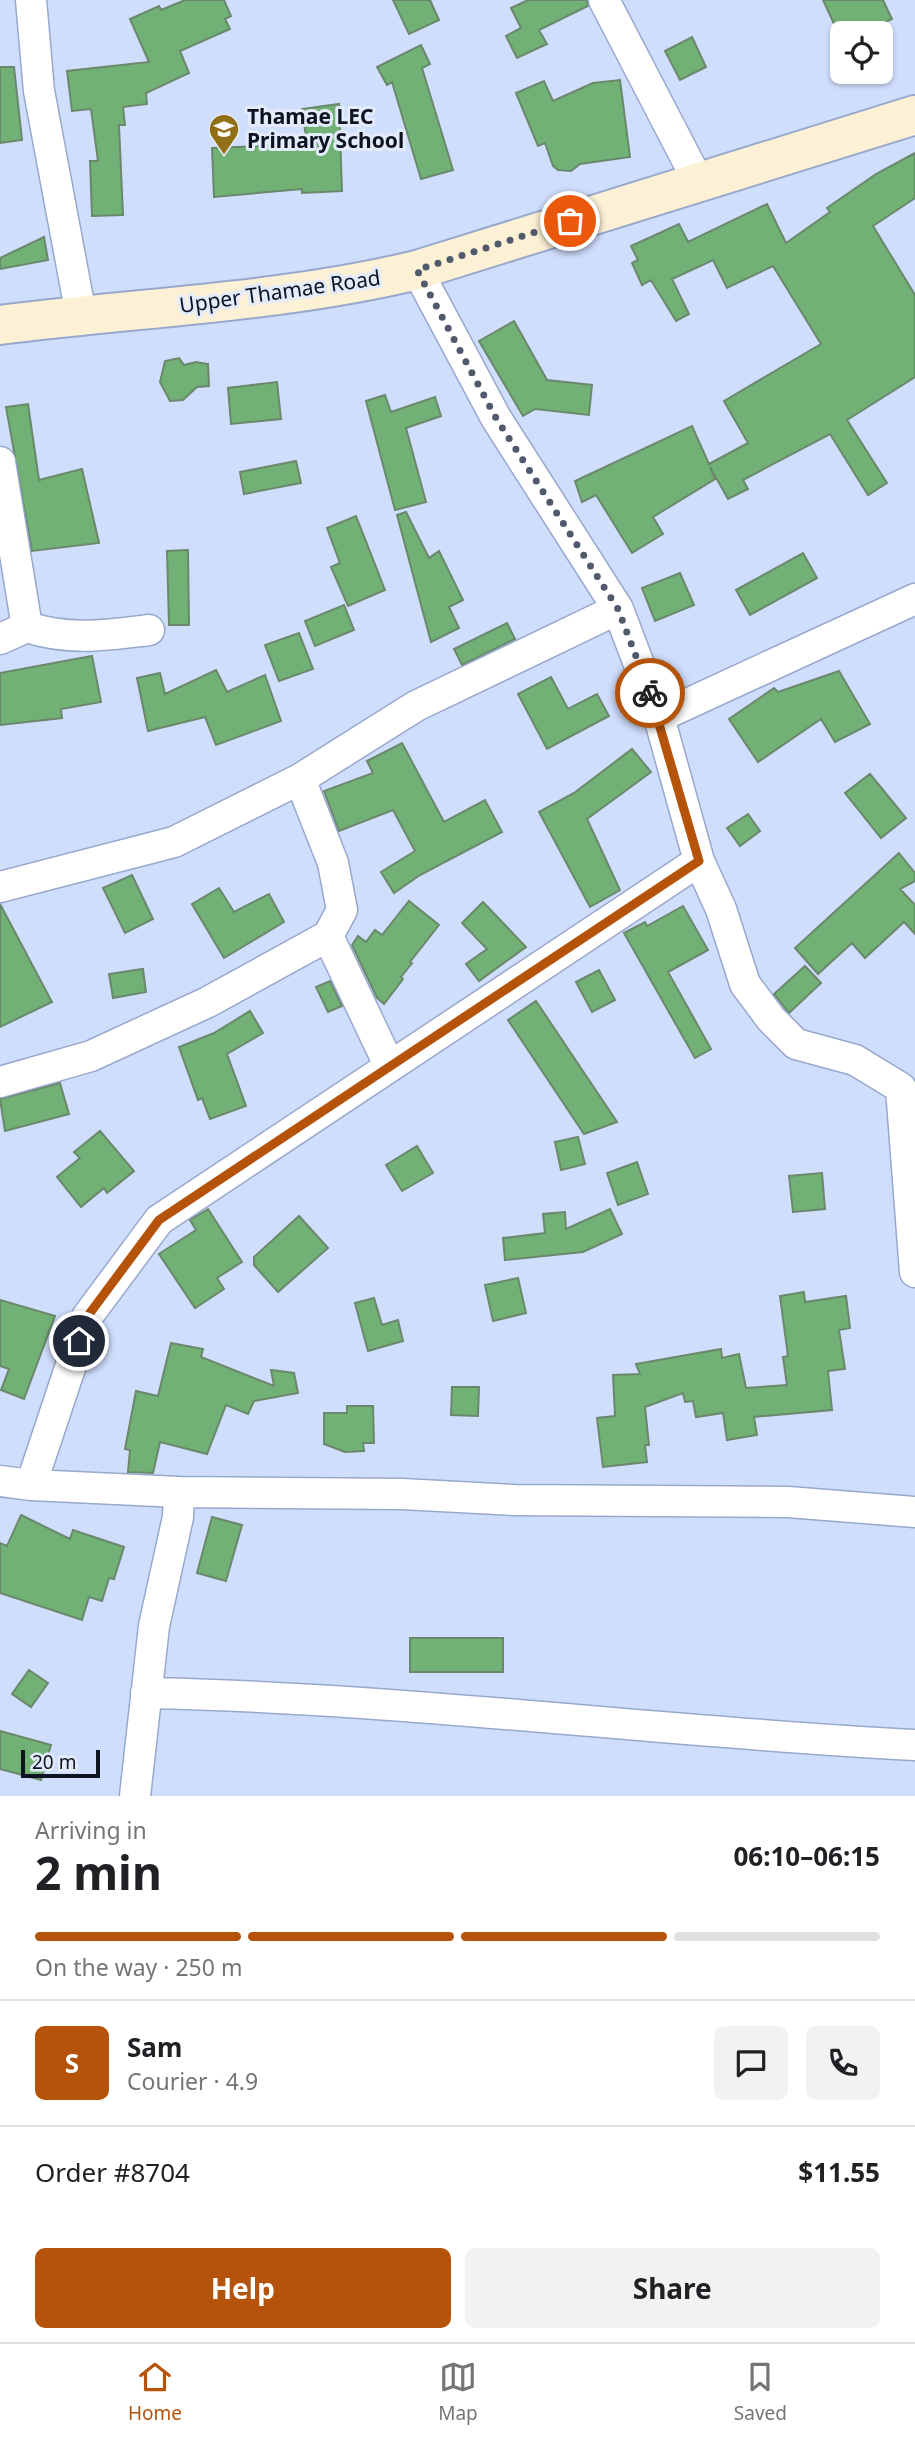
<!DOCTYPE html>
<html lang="en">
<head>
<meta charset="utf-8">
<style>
	body { margin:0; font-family:"Noto Sans",sans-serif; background:#f2f2f2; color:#202124; height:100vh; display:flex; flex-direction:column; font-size:26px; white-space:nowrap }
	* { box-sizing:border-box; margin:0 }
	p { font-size:23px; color:#757577 }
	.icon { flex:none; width:38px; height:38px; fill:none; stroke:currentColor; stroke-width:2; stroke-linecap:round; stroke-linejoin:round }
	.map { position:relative; height:1796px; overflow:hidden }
	.panel { display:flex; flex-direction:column; background:#fff; flex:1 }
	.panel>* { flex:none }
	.tools { position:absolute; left:830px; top:21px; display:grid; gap:14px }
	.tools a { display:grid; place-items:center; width:63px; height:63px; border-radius:10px; background:#fff; box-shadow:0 2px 5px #0004; font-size:35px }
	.scale { position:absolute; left:21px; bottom:18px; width:79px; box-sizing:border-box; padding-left:7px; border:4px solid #0d1320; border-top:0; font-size:19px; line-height:24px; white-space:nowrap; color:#0d1320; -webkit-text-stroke:5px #e4ebfb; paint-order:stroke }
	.pin { position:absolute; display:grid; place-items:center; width:60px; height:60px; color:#fff; margin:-30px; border:4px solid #fff; border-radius:50%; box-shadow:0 2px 7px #0007 }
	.courier { position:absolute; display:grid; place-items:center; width:70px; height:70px; margin:-35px; border:5px solid #b45309; border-radius:50%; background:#fff; color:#222; box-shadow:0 2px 9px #0007 }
	.overview em { font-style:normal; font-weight:700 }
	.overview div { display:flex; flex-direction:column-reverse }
	.overview { display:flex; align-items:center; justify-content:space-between; height:119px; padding:0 35px }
	h1 { font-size:46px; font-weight:700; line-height:52px }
	.bar { display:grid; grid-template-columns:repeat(4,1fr); gap:10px 7px; align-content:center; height:84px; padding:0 35px }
	.bar i { height:9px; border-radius:5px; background:#e0e0e0 }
	.bar .selected { background:#b45309 }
	.bar p { grid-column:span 4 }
	.line { display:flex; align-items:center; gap:18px; padding:0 35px; border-top:2px solid #e0e0e0 }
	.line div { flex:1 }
	.round { display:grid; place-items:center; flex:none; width:74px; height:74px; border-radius:10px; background:#f2f2f2 }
	.action { display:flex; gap:14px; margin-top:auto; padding:14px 35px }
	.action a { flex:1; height:80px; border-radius:10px; background:#b45309; color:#fff; font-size:28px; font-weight:700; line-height:80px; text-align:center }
	.action a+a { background:#f2f2f2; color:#202124 }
	.dock { display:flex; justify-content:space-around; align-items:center; height:98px; border-top:2px solid #e0e0e0; background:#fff; font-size:19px; color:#757577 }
	.dock a { display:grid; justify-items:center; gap:4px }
	.dock .selected { color:#b45309 }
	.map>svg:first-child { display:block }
	.building { fill:#72b175; stroke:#6a886b; stroke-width:2 }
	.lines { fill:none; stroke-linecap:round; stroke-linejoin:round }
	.street-casing { stroke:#98a8cd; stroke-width:33 }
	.secondary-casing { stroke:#98a8cd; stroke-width:42 }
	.street { stroke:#fff; stroke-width:30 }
	.secondary { stroke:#fdf1d5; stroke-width:38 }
	.done { stroke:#515a6d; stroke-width:7; stroke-dasharray:0 12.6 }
	.route { stroke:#b45309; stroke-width:9 }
	.labels { text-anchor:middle; stroke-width:6; stroke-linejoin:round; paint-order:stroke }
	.poi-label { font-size:21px; font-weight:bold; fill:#0d1320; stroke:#e4ebfb; text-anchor:start }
	.street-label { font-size:21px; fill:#0d1320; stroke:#e4ebfb }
</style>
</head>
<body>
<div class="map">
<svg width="915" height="1796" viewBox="0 0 915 1796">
	<rect width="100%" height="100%" fill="#d0defd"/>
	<path class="building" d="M185,0h39l7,16 -6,3 5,10 -50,22 9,22 -43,20 1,11 -24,3 2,18h-6l4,90 -31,1 -2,-55h8l-7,-52 -19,2 -5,-40 82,-9 -19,-43 29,-13 2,4z
		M393,0h37l9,20 -30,14z
		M528,0h59l1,6 -49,24 8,14 -30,14 -11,-22 15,-8 -10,-20z
		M823,0h60l9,19 -31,14h-19v8z
		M692,37l14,30 -26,13 -15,-29z
		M421,45l9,19 -8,4 31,102 -32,9 -29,-97 -5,3 -10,-18z
		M0,67h14l8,73 -22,3z
		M620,80l10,77 -50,7 -9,7 -13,-1 -5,-4 -8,-23 -7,3 -22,-53 28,-12 9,20 40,-18z
		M339,104l3,87 -40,2v-4l-88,8 -2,-49 95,-4 -5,-35z
		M915,153v45l-42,28 42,69v82l-68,43 40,63 -19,12 -38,-61 -87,46 5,9 -20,10 -18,-32 5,12 -62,38 10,17 -31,19 -36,-58 -14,7 -7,-21 117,-55 17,38 39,-21 -24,-42 97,-57 -48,-78 -46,22 -14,-28 -41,19 17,35 -13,7 -25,-41 -9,5 -10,-22 6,-3 -7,-14 48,-22 9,18 79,-38 19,39 44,-31 -3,-4 49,-34z
		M44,237l4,23 -48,9v-11z
		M514,321l33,59 45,5 -3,30 -54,-6 -12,7 -44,-75z
		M179,358l5,7 12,-3 12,2 1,22 -12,1 -14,13 -13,1 -10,-19 5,-21z
		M277,382l4,37 -50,5 -3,-36z
		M385,395l6,17 44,-15 6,19 -35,12 20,74 -31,8 -29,-109z
		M28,404l11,76 43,-11 17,74 -67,8 -26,-144z
		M296,461l5,22 -57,11 -4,-22z
		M406,512l23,46 10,-7 24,49 -14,7 10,21 -28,14 -34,-127z
		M356,516l29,74 -37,16 -17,-39 9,-4 -13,-35z
		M188,550l1,75h-20l-2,-74z
		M803,553l14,25 -67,37 -14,-25z
		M680,573l14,32 -39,16 -13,-33z
		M344,605l10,25 -39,16 -10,-25z
		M507,623l8,16 -53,26 -8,-16z
		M299,633l14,36 -34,12 -14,-36z
		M92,656l9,46 -40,7 1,9 -62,7v-52z
		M216,670l11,22 38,-17 16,46 -65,24 -11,-28 -57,14 -11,-53 23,-5 5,21z
		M839,671l31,53 -35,18 -14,-23 -63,43 -29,-43 45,-31 4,4z
		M551,677l17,32 29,-15 12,22 -62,33 -29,-55z
		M402,743l42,79 41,-22 17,32 -82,43 -26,18 -13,-21 34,-21 -22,-41 -54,21 -15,-40 49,-18 -6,-12z
		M632,749l19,23 -64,47 33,71 -30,17 -51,-95 35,-19z
		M870,774l36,44 -25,20 -36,-45z
		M748,814l12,17 -20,15 -13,-18z
		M899,853l16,20v8l-15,8 15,16v29l-11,-12 -39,36 -13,-15 -34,31 -23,-26z
		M132,875l21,44 -28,14 -22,-45z
		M219,888l15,24 35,-18 15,28 -60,36 -32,-54z
		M409,901l30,24 -29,37 2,1 -11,14 2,2 -19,25 -7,-6 -25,-53 6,-9 8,6 9,-12 7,5z
		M483,902l43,45 -47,34 -13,-17 21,-15 -25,-26z
		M0,904l52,98 -52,25z
		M683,906l25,44 -40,22 43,77 -16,9 -71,-125 21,-11 2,4z
		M805,966l16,17 -32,30 -15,-19z
		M143,969l3,23 -33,6 -4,-24z
		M599,970l16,30 -23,12 -16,-30z
		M330,981l12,25 -14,6 -12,-25z
		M536,1001l81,121 -33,12 -76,-114z
		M250,1011l13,22 -36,21 19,52 -36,13 -8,-21 -4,2 -19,-53 35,-14z
		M60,1083l9,31 -64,17 -5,-32z
		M100,1131l34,40 -27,22 -3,-5 -23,19 -24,-30 23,-19 -6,-6z
		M578,1137l7,27 -24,6 -6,-28z
		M417,1146l16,27 -31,18 -16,-26z
		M637,1162l11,32 -30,11 -11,-32z
		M822,1173l3,36 -32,3 -4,-36z
		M208,1209l34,53 -25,16 7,11 -29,19 -36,-54 37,-24 -6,-10z
		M610,1209l12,25 -39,18 -78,8 -2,-22 42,-5 -2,-19 22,-2 1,17z
		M299,1216l29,32 -50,44 -24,-27v-8z
		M518,1278l8,35 -33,8 -8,-36z
		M804,1292l1,10 41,-6 4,32 -11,2 6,39 -17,2 4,39 -78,7 3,18 -30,5 -4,-27 -27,4 -3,-16 -8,1 -2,-9 -38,14 4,38h-4l2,17 -44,5 -6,-49 18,-2 -2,-41 27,-1 -4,-10 85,-15 1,9 17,-4 7,34 41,-3 -4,-28 5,-1 -8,-60z
		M374,1298l8,27 16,-5 5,21 -35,10 -13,-48z
		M0,1300l55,16 -31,83 -23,-9 8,-21 -9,-3z
		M171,1343l32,6 -2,8 73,29 -3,-16 23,3 4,20 -44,8 -6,13 -22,-9 -19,49 -47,-12 -7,31 -25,-1 2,-22 -5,-1 11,-58 22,5z
		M452,1387h27l-1,29 -27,-1z
		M347,1406h26l1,37h-11l1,8 -19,1 -21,-8v-31h23z
		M21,1515l49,24 3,-9 51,17 -10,32 -5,-1 -7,23 -13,-4 -7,23 -82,-27v-50l7,3z
		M212,1517l30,8 -16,56 -29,-8z
		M410,1638h93v34h-93z
		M29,1670l19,13 -17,24 -19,-13z
		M0,1731l51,14 -10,35 -41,-11z"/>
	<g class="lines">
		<g class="street-casing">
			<path id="street" d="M31,0l8,91 42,224
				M604,0l94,181
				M417,270l79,148 122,191 41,108 40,144 22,48 24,75 26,35 25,25 59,16 46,28 14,184
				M0,462l27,165
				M0,639l27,-12c42,14 80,8 122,3
				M659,717l256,-118
				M0,887l174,-45 126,-63 116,-73 202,-97
				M328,936l61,129
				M0,1082l91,-26 117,-54 120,-66 14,-26 -9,-47 -33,-84
				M0,1481l31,4 148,7 223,2 112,6 274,2 127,10
				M31,1485l56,-168 72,-97 540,-359
				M146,1693c257,5 512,39 769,52
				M135,1796l19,-170 24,-109 1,-25"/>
		</g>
		<g class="secondary-casing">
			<path id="secondary" d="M0,325c139,-18 280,-22 417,-55l498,-155"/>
		</g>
		<use href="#street" class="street"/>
		<use href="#secondary" class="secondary"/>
	</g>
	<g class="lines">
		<path class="done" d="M570,221l-153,49 79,148 122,191 32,84"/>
		<path class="route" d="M79,1341l8,-24 72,-97 540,-359 -49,-168"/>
	</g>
	<defs>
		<g id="school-pin" transform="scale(1.575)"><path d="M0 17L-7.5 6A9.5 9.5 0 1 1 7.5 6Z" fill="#916f14" stroke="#e4ebfb"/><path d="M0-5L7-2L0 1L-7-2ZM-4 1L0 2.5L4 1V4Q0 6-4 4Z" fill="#fff"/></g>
	</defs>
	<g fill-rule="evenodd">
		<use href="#school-pin" x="224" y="129"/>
	</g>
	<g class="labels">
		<g class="poi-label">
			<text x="247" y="124">Thamae LEC<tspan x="247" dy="24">Primary School</tspan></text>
		</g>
		<g class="street-label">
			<text transform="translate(280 292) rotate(-8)" y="7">Upper Thamae Road</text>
		</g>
	</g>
</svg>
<div class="tools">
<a><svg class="icon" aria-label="locate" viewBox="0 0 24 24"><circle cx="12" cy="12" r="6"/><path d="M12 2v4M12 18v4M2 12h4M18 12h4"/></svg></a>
</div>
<div class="scale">20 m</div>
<div class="pin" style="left:570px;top:221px;background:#ea580c"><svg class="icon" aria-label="bag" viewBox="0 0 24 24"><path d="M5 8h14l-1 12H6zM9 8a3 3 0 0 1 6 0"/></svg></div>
<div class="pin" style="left:79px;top:1341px;background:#1f2937"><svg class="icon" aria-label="home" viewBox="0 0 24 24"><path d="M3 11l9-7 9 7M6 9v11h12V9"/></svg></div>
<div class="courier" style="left:650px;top:693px"><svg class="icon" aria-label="bike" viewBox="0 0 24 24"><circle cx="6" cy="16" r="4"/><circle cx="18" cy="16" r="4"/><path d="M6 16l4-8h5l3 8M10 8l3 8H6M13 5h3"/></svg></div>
</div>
<section class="panel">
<div class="overview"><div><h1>2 min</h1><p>Arriving in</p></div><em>06:10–06:15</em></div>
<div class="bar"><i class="selected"></i><i class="selected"></i><i class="selected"></i><i></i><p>On the way · 250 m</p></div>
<div class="line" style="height:126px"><b class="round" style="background:#b45309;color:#fff">S</b><div><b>Sam</b><p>Courier · 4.9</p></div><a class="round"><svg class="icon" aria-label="chat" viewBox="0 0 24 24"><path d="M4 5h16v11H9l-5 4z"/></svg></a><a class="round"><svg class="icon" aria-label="phone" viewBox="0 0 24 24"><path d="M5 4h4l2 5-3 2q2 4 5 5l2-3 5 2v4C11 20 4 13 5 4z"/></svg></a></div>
<div class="line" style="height:91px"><div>Order #8704</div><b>$11.55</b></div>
<div class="action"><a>Help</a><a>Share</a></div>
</section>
<nav class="dock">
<a class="selected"><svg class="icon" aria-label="home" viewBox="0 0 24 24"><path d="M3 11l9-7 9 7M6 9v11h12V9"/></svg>Home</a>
<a><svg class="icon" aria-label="map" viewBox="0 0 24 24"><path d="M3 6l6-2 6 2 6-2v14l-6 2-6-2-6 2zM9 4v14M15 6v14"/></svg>Map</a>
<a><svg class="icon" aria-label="saved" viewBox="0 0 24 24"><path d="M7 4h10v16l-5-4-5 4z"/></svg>Saved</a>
</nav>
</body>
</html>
